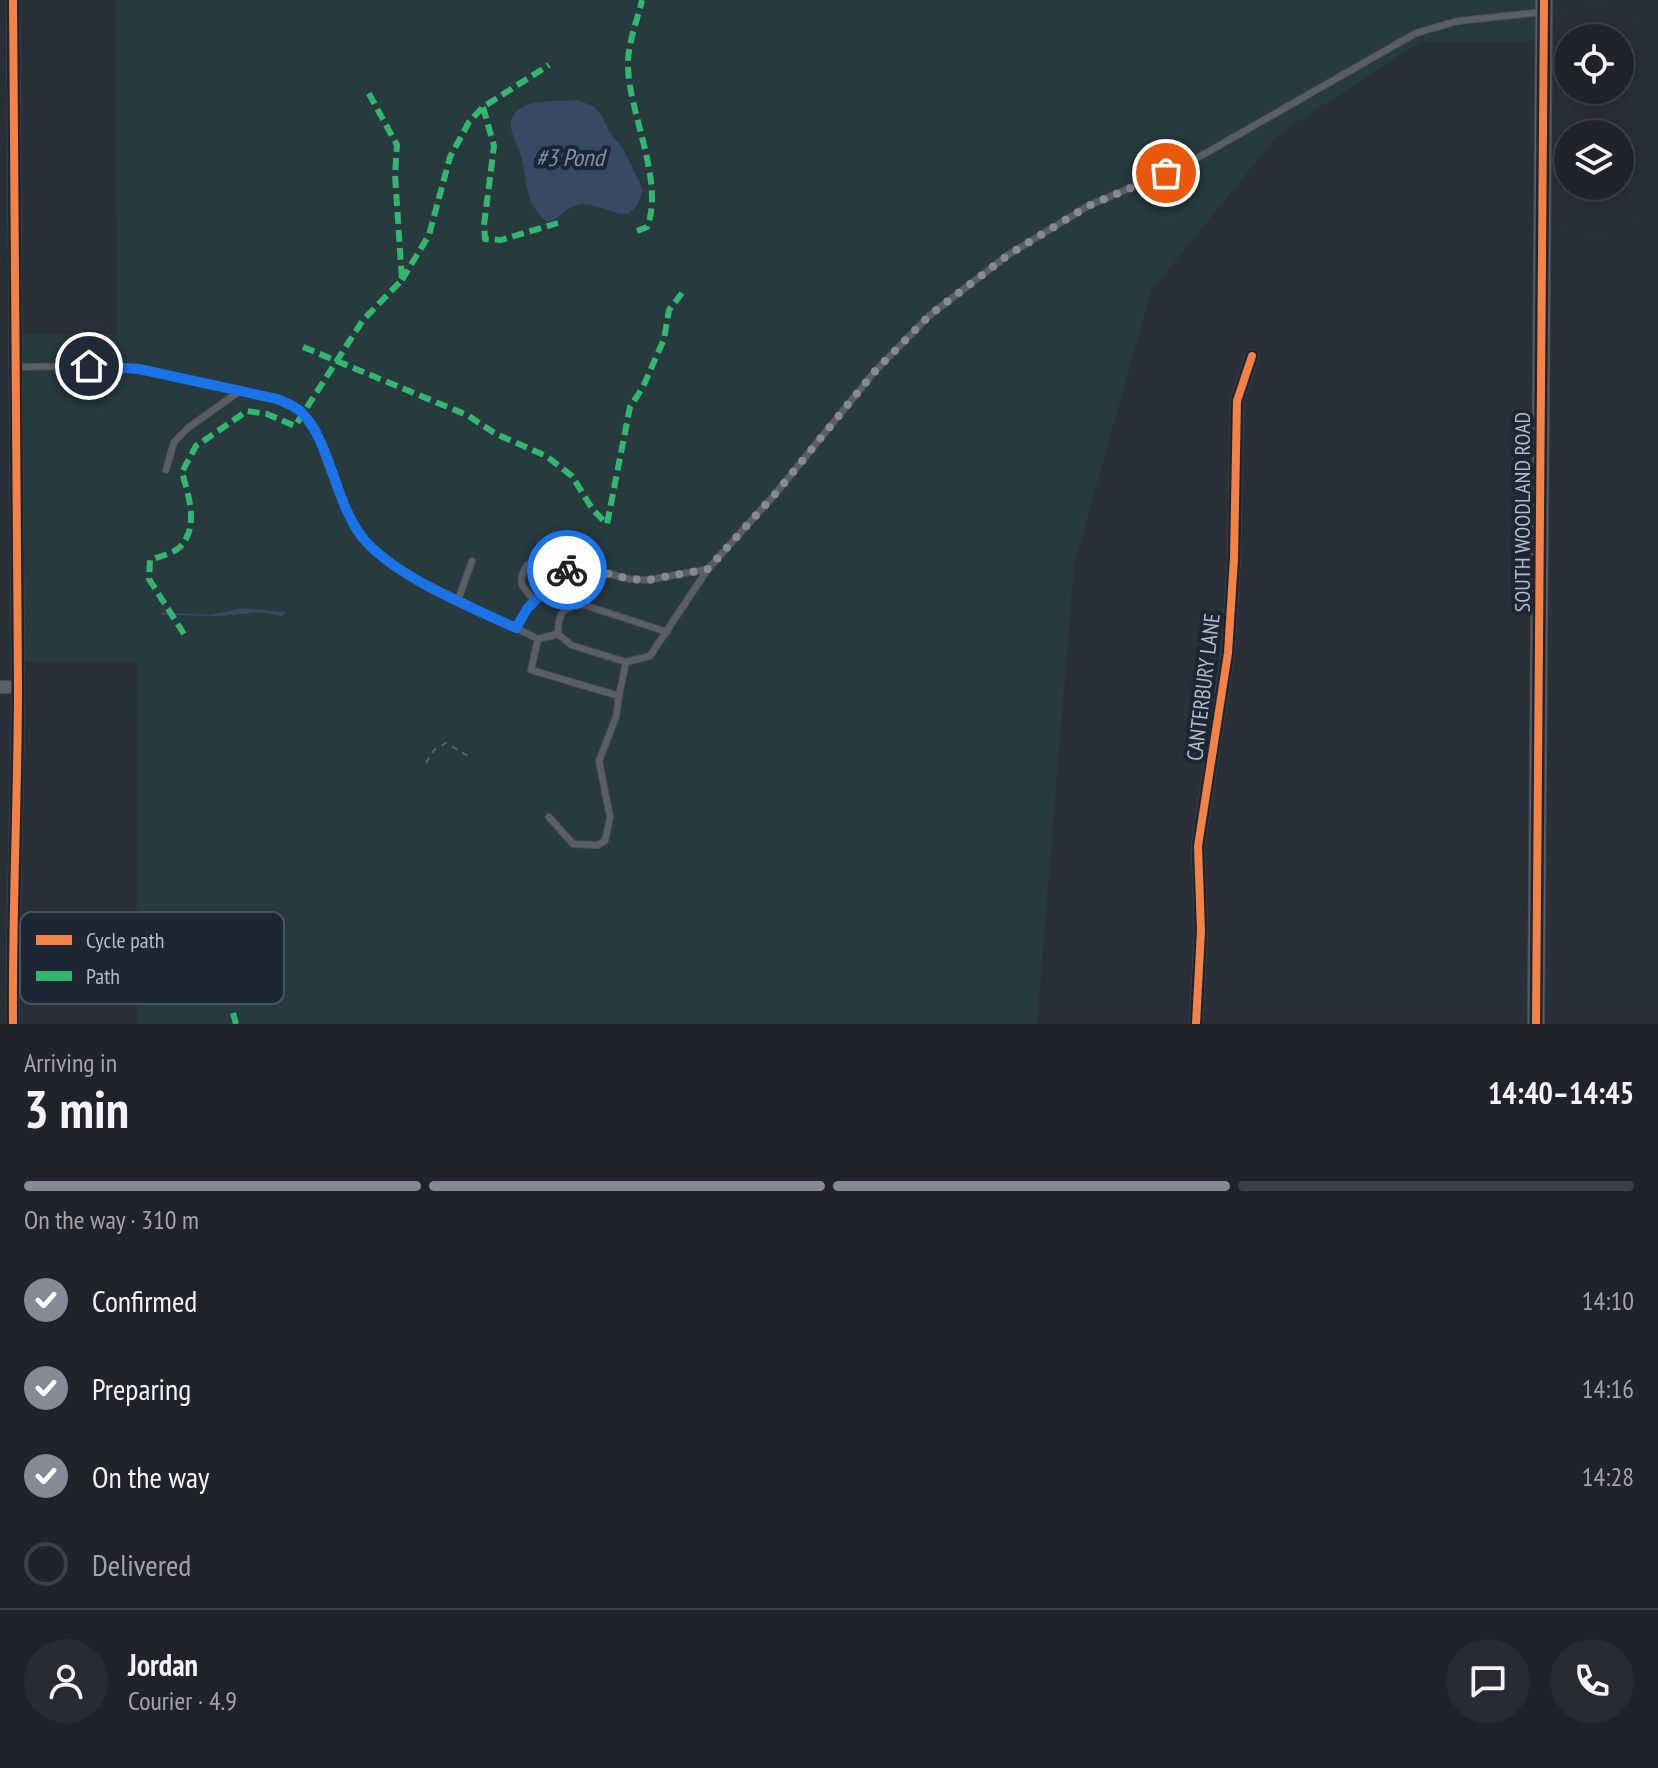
<!DOCTYPE html>
<html lang="en">
<head>
<meta charset="utf-8">
<style>
	body { margin:0; font-family:"PT Sans Narrow",sans-serif; background:#282c32; color:#f1f3f6; height:100vh; display:flex; flex-direction:column; font-size:30px; white-space:nowrap }
	* { box-sizing:border-box; margin:0 }
	p { font-size:26px; color:#a2a4a8 }
	.icon { flex:none; width:44px; height:44px; fill:none; stroke:currentColor; stroke-width:2; stroke-linecap:round; stroke-linejoin:round }
	.map { position:relative; height:1024px; overflow:hidden }
	.drawer { display:flex; flex-direction:column; background:#20242a; flex:1 }
	.drawer>* { flex:none }
	.buttons { position:absolute; left:1554px; top:24px; display:grid; gap:16px }
	.buttons a { display:grid; place-items:center; width:80px; height:80px; border-radius:50%; background:#20242a; box-shadow:0 8px 32px #0002,0 0 0 2px #3d4147; font-size:40px }
	.pin { position:absolute; display:grid; place-items:center; width:68px; height:68px; color:#fff; margin:-34px; border:4px solid #fff; border-radius:50%; box-shadow:0 2px 8px #0007 }
	.courier { position:absolute; display:grid; place-items:center; width:80px; height:80px; margin:-40px; border:6px solid #1a73e8; border-radius:50%; background:#fff; color:#222; box-shadow:0 2px 10px #0007 }
	.summary em { font-style:normal; font-weight:800 }
	.summary div { display:flex; flex-direction:column-reverse }
	.summary { display:flex; align-items:center; justify-content:space-between; height:136px; padding:0 24px }
	h1 { font-size:52px; font-weight:800; line-height:60px }
	.bar { display:grid; grid-template-columns:repeat(4,1fr); gap:12px 8px; align-content:center; height:96px; padding:0 24px }
	.bar i { height:10px; border-radius:6px; background:#3d4147 }
	.bar .selected { background:#848b96 }
	.bar p { grid-column:span 4 }
	.line { display:flex; align-items:center; gap:20px; padding:0 24px; border-top:2px solid #3d4147 }
	.line div { flex:1 }
	.round { display:grid; place-items:center; flex:none; width:84px; height:84px; border-radius:42px; background:#282c32 }
	ol { padding:0 24px; list-style:none }
	li { display:flex; align-items:center; gap:24px; height:88px }
	li p { margin-inline-start:auto }
	li .icon { padding:8px; border-radius:50%; background:#848b96; color:#fff; stroke-width:4 }
	li:last-child { color:#a2a4a8 }
	li i { width:44px; height:44px; border:4px solid #3d4147; border-radius:50% }
	.map>svg:first-child { display:block }
	.green { fill:#273a3e }
	.water { fill:#384963 }
	.lines { fill:none; stroke-linecap:round; stroke-linejoin:round }
	.service-casing { stroke:#484c53; stroke-width:8 }
	.minor-casing { stroke:#484c53; stroke-width:14 }
	.tertiary-casing { stroke:#484c53; stroke-width:18 }
	.path { stroke:#5d636a; stroke-width:2; stroke-dasharray:6 6; stroke-linecap:butt }
	.service { stroke:#5a5e66; stroke-width:6 }
	.minor { stroke:#5a5e66; stroke-width:12 }
	.tertiary { stroke:#5a5e66; stroke-width:16 }
	.quiet { stroke:#33b770; stroke-width:6; stroke-dasharray:12 6; stroke-linecap:butt }
	.cycleway-casing { stroke:#1d2633; stroke-width:13 }
	.cycleway { stroke:#f48246; stroke-width:8 }
	.done { stroke:#848b96; stroke-width:8; stroke-dasharray:0 14.4 }
	.route { stroke:#1a73e8; stroke-width:10 }
	.labels { text-anchor:middle; stroke-width:8; stroke-linejoin:round; paint-order:stroke }
	.street-label { font-size:22px; fill:#b4bcc9; stroke:#1d2633 }
	.water-label { font-size:24px; font-style:italic; fill:#7c92b1; stroke:#1d2633 }
	.key { fill:#1d2633; stroke:#4a5360; stroke-width:2 }
	.key-label { font-size:22px; fill:#b4bcc9 }
</style>
</head>
<body>
<div class="map">
<svg width="1658" height="1024" viewBox="0 0 1658 1024">
	<rect width="100%" height="100%" fill="#2a3038"/>
	<path class="green" d="M116,0h1428l-1,41h-121l-143,93 -128,157 -77,275 -37,458h-899l-1,-362h-120l-3,-328h103z"/>
	<path class="water" d="M577,100l16,6 8,8 8,18 15,18 19,40 -6,15 -8,9c-16,1 -30,-10 -47,-10 -14,1 -21,15 -35,18 -25,-21 -18,-42 -27,-69 -4,-12 -16,-29 -4,-41 14,-14 43,-10 61,-12z
		M244,608l43,4 -5,4 -22,-4 -37,4 -60,-1 -2,-3 48,3z"/>
	<g class="lines">
		<g class="service-casing">
			<path id="service" d="M14,367l75,-1 50,3 138,30 16,7 11,9 12,18 22,59 24,46 40,34 136,67 -7,31 88,26 7,-34 24,-6 58,-87 68,-76 100,-123 54,-55 78,-60 80,-49 104,-45 224,-128 42,-12 85,-9
				M166,470l8,-28 15,-15 51,-36
				M538,559l20,1 14,8
				M527,565c-10,17 -6,22 8,35
				M458,600l14,-39
				M516,628c13,-23 35,-56 62,-62l51,13 19,1 60,-11
				M538,639l20,-5
				M626,662l-55,-17 -13,-11c0,-22 5,-28 26,-29l83,27
				M549,817l24,27 25,1 7,-4 5,-24 -11,-56 17,-44 3,-21"/>
		</g>
		<g class="minor-casing">
			<path id="minor" d="M0,687h18
				M13,1024c-1,-113 5,-226 5,-339 -2,-229 -4,-457 -5,-685
				M1196,1024l5,-93 -3,-85 30,-193 6,-95 3,-157 15,-45"/>
		</g>
		<g class="tertiary-casing">
			<path id="tertiary" d="M1536,1024l8,-1024"/>
		</g>
		<path class="path" d="M426,763l8,-13 12,-7 22,13"/>
		<use href="#service" class="service"/>
		<use href="#minor" class="minor"/>
		<use href="#tertiary" class="tertiary"/>
		<path class="quiet" d="M483,107l11,39 -10,79 1,14 16,1 57,-17
			M637,231l10,-4c18,-43 -18,-115 -19,-160 -1,-21 9,-46 14,-67
			M402,280l27,-45 21,-78 19,-35 14,-15 66,-42
			M303,347l164,68 29,19 50,22 26,20 21,34 14,14 23,-117 13,-20 21,-48 5,-29 13,-17
			M184,634l-35,-55 1,-19c8,-3 24,-7 30,-13 20,-21 8,-52 2,-75l14,-26 51,-35 20,3 28,12 68,-106 39,-40 -7,-105 2,-30 -30,-55
			M233,1013l3,11"/>
		<g class="cycleway-casing">
			<path id="cycleway" d="M13,1024c-1,-113 5,-226 5,-339 -2,-229 -4,-457 -5,-685
				M1196,1024l5,-93 -3,-85 30,-193 6,-95 3,-157 15,-45
				M1536,1024l8,-1024"/>
		</g>
		<use href="#cycleway" class="cycleway"/>
	</g>
	<g class="lines">
		<path class="done" d="M567,570l11,-4 51,13 19,1 60,-11 68,-76 100,-123 54,-55 78,-60 26,-16 54,-33 78,-33"/>
		<path class="route" d="M89,366l50,3 138,30c10,4 20,8 27,16 26,28 32,89 58,122 31,39 109,70 154,91l11,-19 33,-35 7,-4"/>
	</g>
	<g class="labels">
		<g class="street-label">
			<text transform="translate(1522 512) rotate(-90)" y="8">SOUTH WOODLAND ROAD</text>
			<text transform="translate(1203 687) rotate(-83)" y="8">CANTERBURY LANE</text>
		</g>
		<g class="water-label">
			<text x="570" y="166">#3 Pond</text>
		</g>
	</g>
	<rect x="20" y="912" width="264" height="92" rx="12" class="key"/>
	<rect x="36" y="935" width="36" height="10" fill="#f48246"/>
	<rect x="36" y="971" width="36" height="10" fill="#33b770"/>
	<g class="key-label">
		<text x="86" y="948">Cycle path</text>
		<text x="86" y="984">Path</text>
	</g>
</svg>
<div class="buttons">
<a><svg class="icon" aria-label="locate" viewBox="0 0 24 24"><circle cx="12" cy="12" r="6"/><path d="M12 2v4M12 18v4M2 12h4M18 12h4"/></svg></a>
<a><svg class="icon" aria-label="layers" viewBox="0 0 24 24"><path d="M12 4l9 5-9 5-9-5zM3 14l9 5 9-5"/></svg></a>
</div>
<div class="pin" style="left:1166px;top:173px;background:#ea580c"><svg class="icon" aria-label="bag" viewBox="0 0 24 24"><path d="M5 8h14l-1 12H6zM9 8a3 3 0 0 1 6 0"/></svg></div>
<div class="pin" style="left:89px;top:366px;background:#1f2937"><svg class="icon" aria-label="home" viewBox="0 0 24 24"><path d="M3 11l9-7 9 7M6 9v11h12V9"/></svg></div>
<div class="courier" style="left:567px;top:570px"><svg class="icon" aria-label="bike" viewBox="0 0 24 24"><circle cx="6" cy="16" r="4"/><circle cx="18" cy="16" r="4"/><path d="M6 16l4-8h5l3 8M10 8l3 8H6M13 5h3"/></svg></div>
</div>
<section class="drawer">
<div class="summary"><div><h1>3 min</h1><p>Arriving in</p></div><em>14:40–14:45</em></div>
<div class="bar"><i class="selected"></i><i class="selected"></i><i class="selected"></i><i></i><p>On the way · 310 m</p></div>
<ol>
<li><svg class="icon" aria-label="check" viewBox="0 0 24 24"><path d="M5 12l5 5 9-10"/></svg>Confirmed<p>14:10</p></li>
<li><svg class="icon" aria-label="check" viewBox="0 0 24 24"><path d="M5 12l5 5 9-10"/></svg>Preparing<p>14:16</p></li>
<li><svg class="icon" aria-label="check" viewBox="0 0 24 24"><path d="M5 12l5 5 9-10"/></svg>On the way<p>14:28</p></li>
<li><i></i>Delivered</li>
</ol>
<div class="line" style="height:144px"><a class="round"><svg class="icon" aria-label="person" viewBox="0 0 24 24"><circle cx="12" cy="8" r="4"/><path d="M4 21q1-7 8-7t8 7"/></svg></a><div><b>Jordan</b><p>Courier · 4.9</p></div><a class="round"><svg class="icon" aria-label="chat" viewBox="0 0 24 24"><path d="M4 5h16v11H9l-5 4z"/></svg></a><a class="round"><svg class="icon" aria-label="phone" viewBox="0 0 24 24"><path d="M5 4h4l2 5-3 2q2 4 5 5l2-3 5 2v4C11 20 4 13 5 4z"/></svg></a></div>
</section>
</body>
</html>
